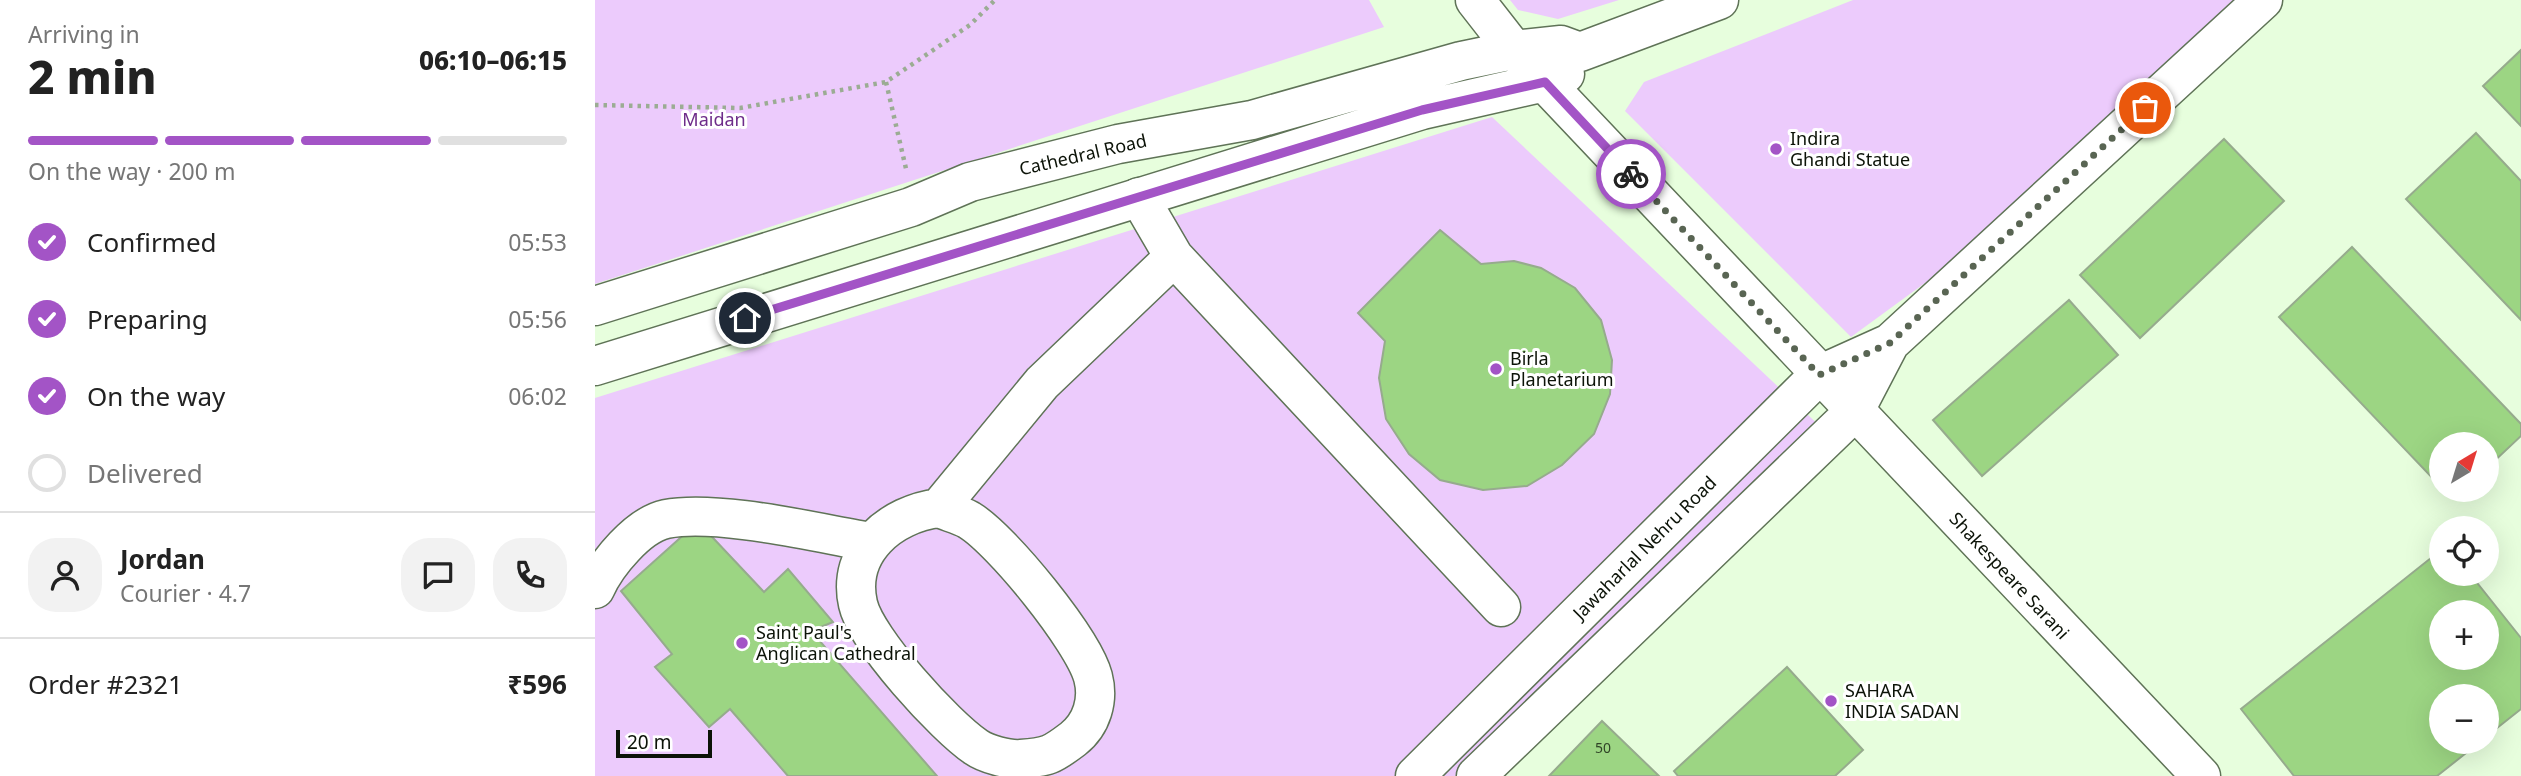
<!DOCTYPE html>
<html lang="en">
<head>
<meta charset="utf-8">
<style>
	body { margin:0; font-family:"Noto Sans",sans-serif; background:#f2f2f2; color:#222; height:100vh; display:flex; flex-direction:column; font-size:26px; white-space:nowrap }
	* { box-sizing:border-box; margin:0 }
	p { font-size:23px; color:#767676 }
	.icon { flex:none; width:38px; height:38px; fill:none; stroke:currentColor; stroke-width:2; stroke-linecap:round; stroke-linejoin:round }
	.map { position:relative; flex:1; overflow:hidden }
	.sheet { display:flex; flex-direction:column; background:#fff; width:595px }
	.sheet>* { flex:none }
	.needle { width:46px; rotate:38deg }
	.fabs { position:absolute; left:1834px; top:432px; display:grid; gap:14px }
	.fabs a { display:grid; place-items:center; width:70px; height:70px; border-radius:50%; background:#fff; box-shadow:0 7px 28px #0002; font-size:35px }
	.scale { position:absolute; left:21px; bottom:18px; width:96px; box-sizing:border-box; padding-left:7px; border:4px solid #0c1308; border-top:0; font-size:19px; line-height:24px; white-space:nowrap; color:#0c1308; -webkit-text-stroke:5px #fff; paint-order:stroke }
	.pin { position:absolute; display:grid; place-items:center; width:60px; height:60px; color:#fff; margin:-30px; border:4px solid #fff; border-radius:50%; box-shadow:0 2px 7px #0007 }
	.courier { position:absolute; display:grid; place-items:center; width:70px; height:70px; margin:-35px; border:5px solid #a354c6; border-radius:50%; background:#fff; color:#222; box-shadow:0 2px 9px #0007 }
	.head em { font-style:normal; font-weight:800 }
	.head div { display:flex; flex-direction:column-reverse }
	.head { display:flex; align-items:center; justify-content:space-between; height:119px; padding:0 28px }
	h1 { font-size:46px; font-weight:800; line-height:52px }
	.bar { display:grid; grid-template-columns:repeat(4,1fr); gap:10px 7px; align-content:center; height:84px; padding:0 28px }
	.bar i { height:9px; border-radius:5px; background:#e0e0e0 }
	.bar .on { background:#a354c6 }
	.bar p { grid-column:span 4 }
	.line { display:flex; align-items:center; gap:18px; padding:0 28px; border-top:2px solid #e0e0e0 }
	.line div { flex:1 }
	.round { display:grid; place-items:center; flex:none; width:74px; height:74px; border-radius:28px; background:#f2f2f2 }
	ol { padding:0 28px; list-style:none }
	li { display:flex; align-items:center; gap:21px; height:77px }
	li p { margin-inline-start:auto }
	li .icon { padding:7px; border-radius:50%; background:#a354c6; color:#fff; stroke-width:4 }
	li:last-child { color:#767676 }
	li i { width:38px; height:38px; border:4px solid #e0e0e0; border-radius:50% }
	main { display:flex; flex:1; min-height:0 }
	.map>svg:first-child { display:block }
	.green { fill:#eccbfc }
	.building { fill:#9cd583; stroke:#96ab8d; stroke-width:2; fill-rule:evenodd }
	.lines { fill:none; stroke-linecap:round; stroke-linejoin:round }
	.minor-casing { stroke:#5f7357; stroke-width:41 }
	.major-casing { stroke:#5f7357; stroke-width:41 }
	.path { stroke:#9bac93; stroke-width:4.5; stroke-dasharray:3.5 5; stroke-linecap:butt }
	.minor { stroke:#fff; stroke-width:38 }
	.major { stroke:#fff; stroke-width:38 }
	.done { stroke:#596553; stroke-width:7; stroke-dasharray:0 12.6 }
	.route { stroke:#a354c6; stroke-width:9 }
	.poi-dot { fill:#a354c6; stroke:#fff; stroke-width:2.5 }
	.labels { text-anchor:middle; stroke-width:6; stroke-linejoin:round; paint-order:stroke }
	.number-label { font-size:14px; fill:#304427 }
	.park-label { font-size:18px; fill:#6e2c8a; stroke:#fff }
	.poi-label { font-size:18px; fill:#0c1308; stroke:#fff; text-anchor:start }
	.street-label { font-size:18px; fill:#0c1308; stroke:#fff }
</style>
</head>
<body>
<main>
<section class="sheet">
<div class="head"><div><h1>2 min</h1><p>Arriving in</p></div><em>06:10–06:15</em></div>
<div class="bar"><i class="on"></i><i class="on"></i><i class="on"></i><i></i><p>On the way · 200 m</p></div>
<ol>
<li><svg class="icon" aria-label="check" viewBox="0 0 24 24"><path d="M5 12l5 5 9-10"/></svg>Confirmed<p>05:53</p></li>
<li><svg class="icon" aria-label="check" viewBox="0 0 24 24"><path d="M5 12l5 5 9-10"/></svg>Preparing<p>05:56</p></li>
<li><svg class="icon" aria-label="check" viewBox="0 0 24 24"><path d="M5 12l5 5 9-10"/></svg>On the way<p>06:02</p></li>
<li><i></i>Delivered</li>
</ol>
<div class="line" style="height:126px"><a class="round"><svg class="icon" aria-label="person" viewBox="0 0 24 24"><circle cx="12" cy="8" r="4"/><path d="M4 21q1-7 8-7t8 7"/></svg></a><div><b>Jordan</b><p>Courier · 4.7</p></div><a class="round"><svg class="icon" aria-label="chat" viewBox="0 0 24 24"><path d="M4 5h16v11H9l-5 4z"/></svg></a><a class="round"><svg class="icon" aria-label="phone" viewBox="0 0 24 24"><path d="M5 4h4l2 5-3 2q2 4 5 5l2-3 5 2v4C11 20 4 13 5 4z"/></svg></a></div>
<div class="line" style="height:91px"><div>Order #2321</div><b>₹596</b></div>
</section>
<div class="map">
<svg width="1926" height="776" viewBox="0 0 1926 776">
	<rect width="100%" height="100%" fill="#e7fedd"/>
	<path class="green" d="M0,0h774l15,27 -789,257z
		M915,0h109l-61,19 -40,-9z
		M1258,0h398l-189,183 -211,154 -226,-226 19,-29z
		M897,117l350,330 -387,329h-860v-378z"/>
	<path class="building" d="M1926,50v76l-38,-40z
		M1881,133l45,48v139l-115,-121z
		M1629,139l60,62 -144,137 -60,-63z
		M845,230l41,34 33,-3 27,7 34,20 26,32 11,40 -2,34 -16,40 -32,31 -35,21 -44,4 -43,-10 -31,-26 -23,-35 -7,-41 6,-37 -27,-28z
		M1757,247l169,177v12l-34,32v-24h-46v43l-162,-170z
		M1474,300l49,55 -136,121 -49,-56z
		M103,522l66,70 24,-23 45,53 -22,9 126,145h-149l-58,-67 -21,18 -54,-60 17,-13 -51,-63z
		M1846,550v24h29l51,64v71l-34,27v-40h-46v46h39l-43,34h-143l-53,-67zM1846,612h46v46h-46z
		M1192,667l76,83 -28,26h-157l-4,-5z
		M1007,721l57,55h-110z"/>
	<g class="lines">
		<g class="minor-casing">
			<path id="minor" d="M579,257l327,350
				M344,508c9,4 21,7 30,12 33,20 114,120 124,157 6,23 -1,47 -20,62 -21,16 -25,18 -52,20 -13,1 -35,-5 -45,-12 -31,-21 -110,-107 -118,-143 -12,-53 33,-90 81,-96z
				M344,508l103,-125 132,-126 -35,-60
				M0,589c11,-25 43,-64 71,-70 52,-10 151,14 205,23"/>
		</g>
		<g class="major-casing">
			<path id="major" d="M880,0l39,50 687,726
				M0,306l316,-99 59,-25 148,-38 134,-24 209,-59 53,-11 47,-5 19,7 139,-52
				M0,366l827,-256 123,-28 20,-8
				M820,776l404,-401 71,-32 373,-343
				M881,776l378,-364 36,-69"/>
		</g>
		<path class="path" d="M291,82l21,91
			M0,105l145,3 146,-26 84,-57 25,-25"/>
		<use href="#minor" class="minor"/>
		<use href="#major" class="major"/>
	</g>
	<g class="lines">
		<path class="done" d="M1036,174l188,201 71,-32 255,-235"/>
		<path class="route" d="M150,318l677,-208 123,-28 86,92"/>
	</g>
	<g class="poi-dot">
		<circle cx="1181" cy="149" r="7"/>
		<circle cx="901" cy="369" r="7"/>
		<circle cx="147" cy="643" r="7"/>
		<circle cx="1236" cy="701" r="7"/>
	</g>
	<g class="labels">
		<g class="number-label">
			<text x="1008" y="753">50</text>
		</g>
		<g class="park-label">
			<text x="119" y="126">Maidan</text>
		</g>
		<g class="poi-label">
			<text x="1195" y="145">Indira<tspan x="1195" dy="21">Ghandi Statue</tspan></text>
			<text x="915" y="365">Birla<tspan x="915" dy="21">Planetarium</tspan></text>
			<text x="161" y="639">Saint Paul's<tspan x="161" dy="21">Anglican Cathedral</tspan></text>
			<text x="1250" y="697">SAHARA<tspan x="1250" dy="21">INDIA SADAN</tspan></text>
		</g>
		<g class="street-label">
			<text transform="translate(488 155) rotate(-13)" y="6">Cathedral Road</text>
			<text transform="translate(1050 548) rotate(-45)" y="6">Jawaharlal Nehru Road</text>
			<text transform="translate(1414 576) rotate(47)" y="6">Shakespeare Sarani</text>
		</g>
	</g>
</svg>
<div class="fabs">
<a><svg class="needle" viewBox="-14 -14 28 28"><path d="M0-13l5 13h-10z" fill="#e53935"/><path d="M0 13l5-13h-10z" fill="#767676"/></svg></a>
<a><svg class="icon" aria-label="locate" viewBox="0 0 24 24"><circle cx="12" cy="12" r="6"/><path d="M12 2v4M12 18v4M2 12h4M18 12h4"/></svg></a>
<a>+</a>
<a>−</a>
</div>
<div class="scale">20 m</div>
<div class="pin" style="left:1550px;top:108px;background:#ea580c"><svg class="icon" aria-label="bag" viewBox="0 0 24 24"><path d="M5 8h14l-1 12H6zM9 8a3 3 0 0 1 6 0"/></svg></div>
<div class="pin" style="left:150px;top:318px;background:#1f2937"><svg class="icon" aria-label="home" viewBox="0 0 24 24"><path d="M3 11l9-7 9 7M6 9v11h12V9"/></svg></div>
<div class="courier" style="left:1036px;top:174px"><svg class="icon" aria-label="bike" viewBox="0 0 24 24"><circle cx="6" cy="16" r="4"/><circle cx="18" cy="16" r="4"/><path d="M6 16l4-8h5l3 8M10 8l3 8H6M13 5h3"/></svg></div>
</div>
</main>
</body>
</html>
